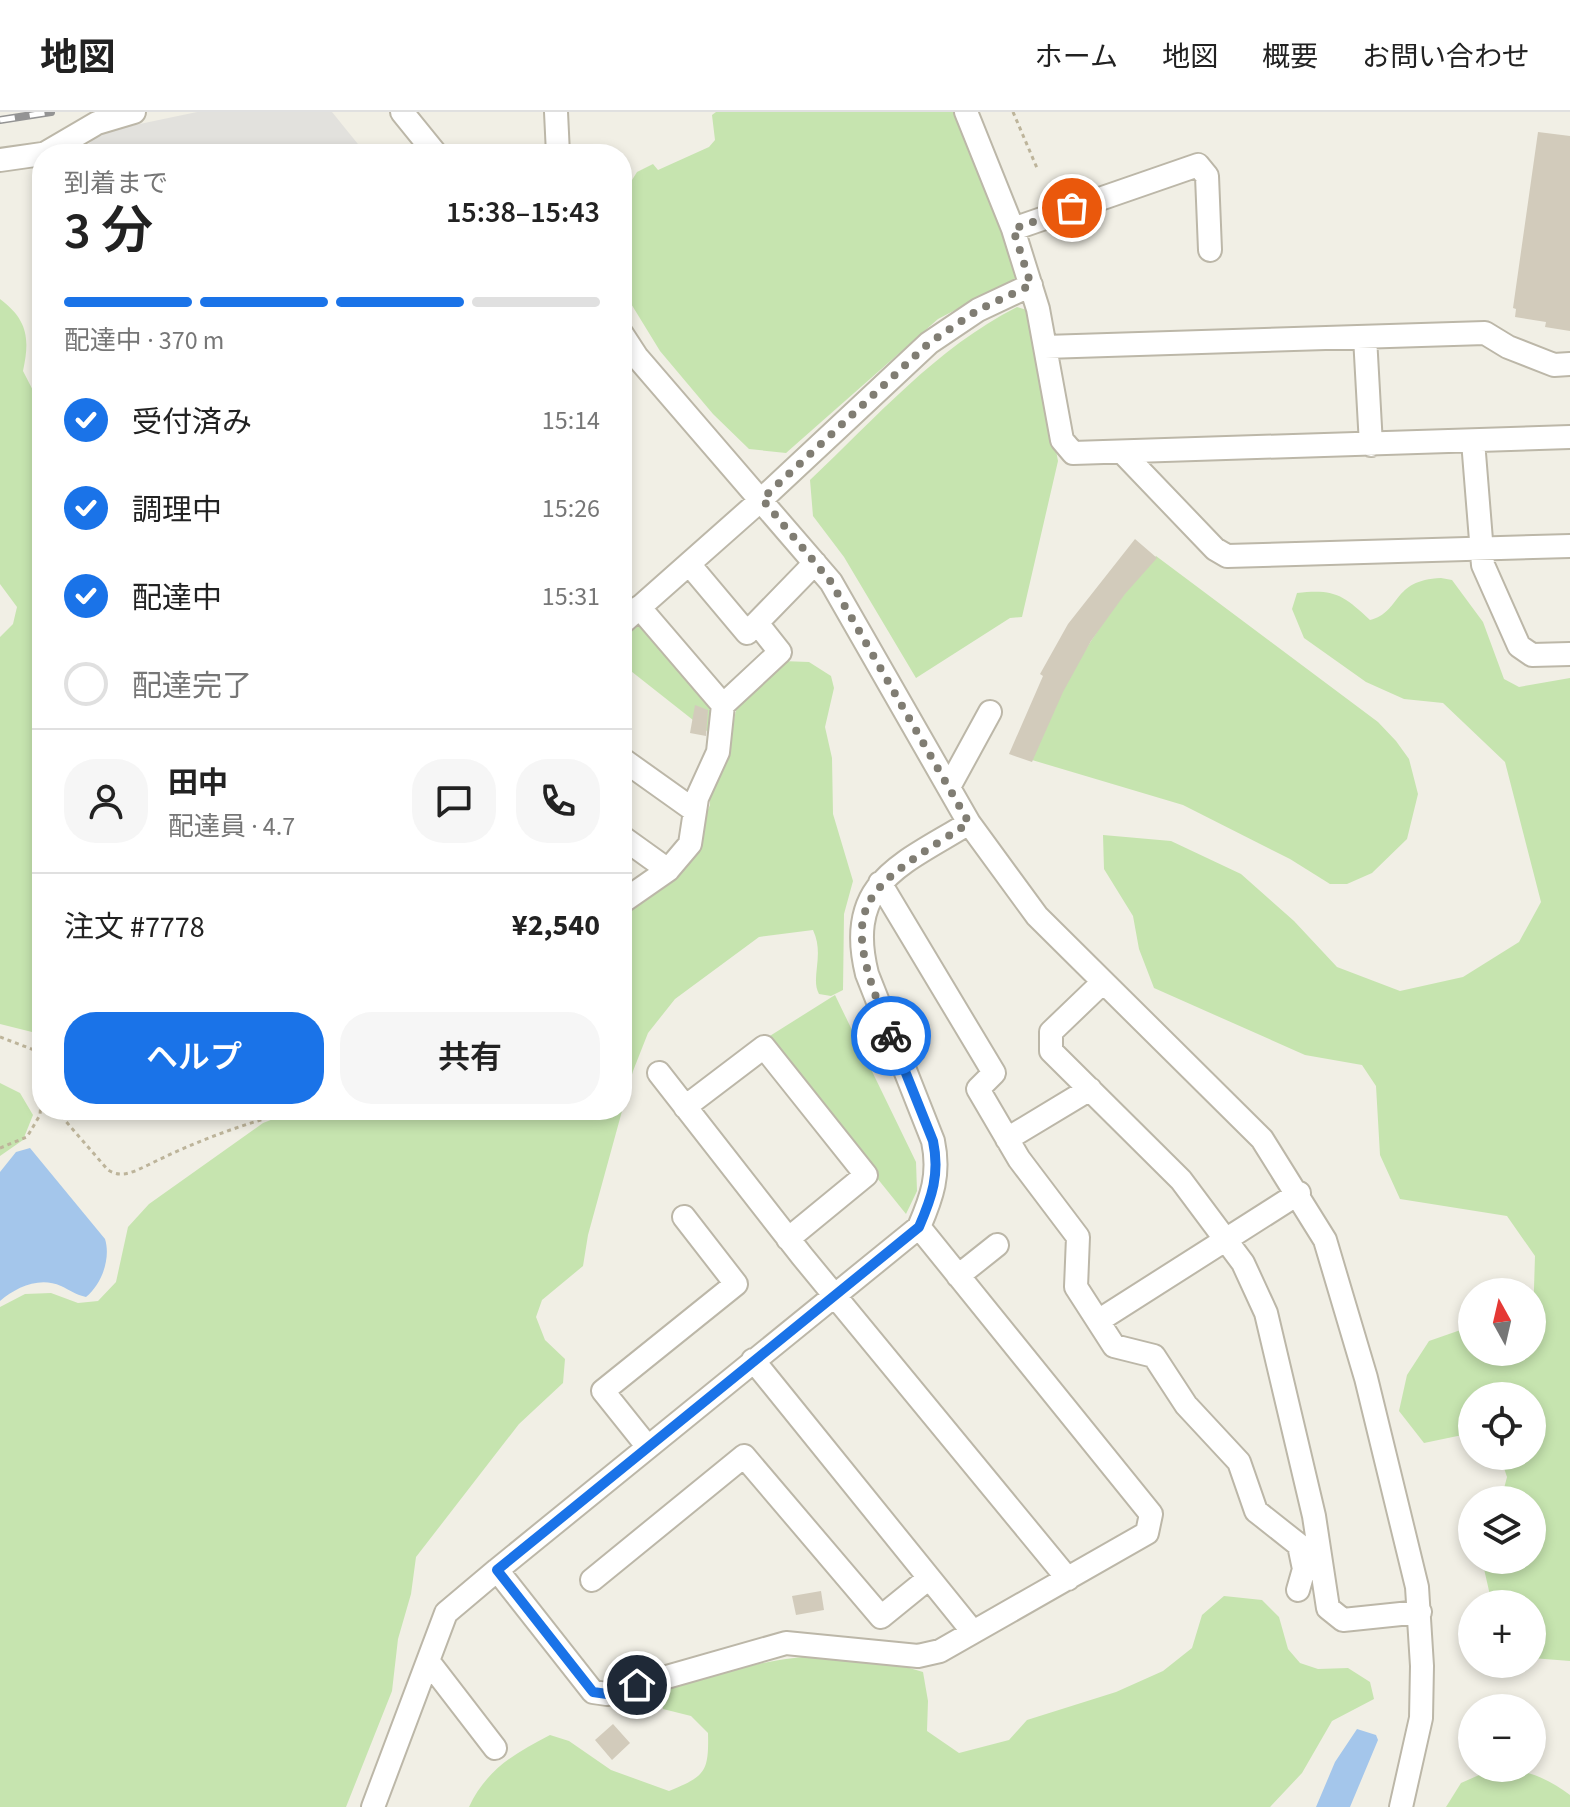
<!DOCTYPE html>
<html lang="ja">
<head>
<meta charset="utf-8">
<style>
	body { margin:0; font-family:"Source Sans 3","Noto Sans JP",sans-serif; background:#f6f6f6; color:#222; height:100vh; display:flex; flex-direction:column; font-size:30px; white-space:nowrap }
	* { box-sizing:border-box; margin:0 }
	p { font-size:26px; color:#767676 }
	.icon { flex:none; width:44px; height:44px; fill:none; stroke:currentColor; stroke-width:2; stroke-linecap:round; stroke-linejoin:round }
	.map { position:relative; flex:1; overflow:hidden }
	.details { position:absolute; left:32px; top:32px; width:600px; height:976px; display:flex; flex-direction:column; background:#fff; border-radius:32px; box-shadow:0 4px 12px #0003 }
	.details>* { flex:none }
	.needle { width:52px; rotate:352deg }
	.fabs { position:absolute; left:1458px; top:1166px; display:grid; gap:16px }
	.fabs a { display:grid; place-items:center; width:88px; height:88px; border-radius:50%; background:#fff; box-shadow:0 4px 12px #0003; font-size:40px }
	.pin { position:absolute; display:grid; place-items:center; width:68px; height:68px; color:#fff; margin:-34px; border:4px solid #fff; border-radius:50%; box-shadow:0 2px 8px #0007 }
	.courier { position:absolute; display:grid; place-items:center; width:80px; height:80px; margin:-40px; border:6px solid #1a73e8; border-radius:50%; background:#fff; color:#222; box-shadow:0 2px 10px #0007 }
	.headline em { font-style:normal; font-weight:600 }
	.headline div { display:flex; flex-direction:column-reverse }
	.headline { display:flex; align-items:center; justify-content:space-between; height:136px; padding:0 32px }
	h1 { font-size:52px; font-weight:600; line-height:60px }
	.bar { display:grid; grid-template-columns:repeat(4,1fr); gap:12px 8px; align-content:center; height:96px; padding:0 32px }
	.bar i { height:10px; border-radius:6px; background:#e0e0e0 }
	.bar .selected { background:#1a73e8 }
	.bar p { grid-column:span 4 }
	.line { display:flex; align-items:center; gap:20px; padding:0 32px; border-top:2px solid #e0e0e0 }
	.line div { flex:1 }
	.round { display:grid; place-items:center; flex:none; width:84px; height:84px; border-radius:32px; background:#f6f6f6 }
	ol { padding:0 32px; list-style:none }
	li { display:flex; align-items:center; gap:24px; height:88px }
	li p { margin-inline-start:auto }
	li .icon { padding:8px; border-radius:50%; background:#1a73e8; color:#fff; stroke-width:4 }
	li:last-child { color:#767676 }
	li i { width:44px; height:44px; border:4px solid #e0e0e0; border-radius:50% }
	.primary-button { display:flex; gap:16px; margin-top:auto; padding:16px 32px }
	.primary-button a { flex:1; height:92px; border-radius:32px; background:#1a73e8; color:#fff; font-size:32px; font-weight:600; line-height:92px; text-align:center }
	.primary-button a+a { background:#f6f6f6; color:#222 }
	header { display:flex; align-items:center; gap:48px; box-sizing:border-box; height:112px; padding:0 40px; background:#fff; border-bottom:2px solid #e0e0e0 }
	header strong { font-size:38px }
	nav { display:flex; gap:44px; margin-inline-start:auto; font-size:28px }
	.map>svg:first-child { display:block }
	.green { fill:#c6e4af }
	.parking { fill:#e2e1dd }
	.water { fill:#a4c6eb }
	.building { fill:#d2cbbb }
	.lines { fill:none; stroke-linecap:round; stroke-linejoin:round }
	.minor-casing { stroke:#bcb7a8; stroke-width:26 }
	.path { stroke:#bdb49a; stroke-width:3; stroke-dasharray:4 4; stroke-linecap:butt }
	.minor { stroke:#fff; stroke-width:22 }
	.rail-casing { stroke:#949494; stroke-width:8 }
	.rail { stroke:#fff; stroke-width:5; stroke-dasharray:15; stroke-linecap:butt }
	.done { stroke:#807d73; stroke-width:8; stroke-dasharray:0 14.4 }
	.route { stroke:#1a73e8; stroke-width:10 }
</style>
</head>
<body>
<header>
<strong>地図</strong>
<nav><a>ホーム</a><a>地図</a><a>概要</a><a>お問い合わせ</a></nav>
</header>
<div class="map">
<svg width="1570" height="1695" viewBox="0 0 1570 1695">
	<rect width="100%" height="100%" fill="#f1efe5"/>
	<path class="green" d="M716,0h243l62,156 -6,11 -77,40 -152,134 -37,-4 -36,-35 -53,-63 -38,-62v-93l15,-24 16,-8 5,6 51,-23 6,-7 -3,-25z
		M0,187c28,21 30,40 23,72l19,37v631l-6,-6 -36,-9v-387l13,-13 4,-17 -17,-23z
		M1017,195l13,4 28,150 -36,156 -12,1 -94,60 -72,-121 -31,-41 -3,-36c66,-62 126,-132 207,-173z
		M1156,444l222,166 18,19 13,18 9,35 -11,45 -35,34 -25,11h-17l-40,-25 -107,-54 -151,-45c30,-79 68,-141 124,-204z
		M1441,466l11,2 31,42 21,57 15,8 51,-9v983l-38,-3v-54h-40l-10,-44h50v-60h-31l6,-23 -7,-21h32v-60h-60v37l-48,10 -25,-32 8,-36 22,-34 43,-15v26h60l3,-96 -28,-40 -107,-17 -20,-44 -4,-69 -14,-21 -57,-10 -151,-67 -15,-39 -6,-33 -29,-47 -1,-34 68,6 70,33 53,47 43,46 63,24 63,-14 56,-35 22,-40 -36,-140 -62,-59 -39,-4 -38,-17 -62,-44 -12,-29 5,-16c38,-4 46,2 73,27 32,-8 21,-40 71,-42z
		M635,511h6l75,84 -4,28 -90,-71v-30z
		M782,549l27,1 22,14 3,12 -9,39 7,31 1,56 20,67 -9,33 -1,76 -12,6 -12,-2c-9,-16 6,-39 -6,-64l-54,7 -84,62 -27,34 -15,38 -45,164 -5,31 -41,34 -6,17 9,23 20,19 -2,24 -44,41 -103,133 -5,37 -13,45 -6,52 -46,116h-346v-500l25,-13 26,-1 27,10 20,-2 18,-19 12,-55 21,-23 114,-81 33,-13h326v-196l64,-54 24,-55v-16l19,-46 9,-42z
		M835,883l81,167 1,29 -11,23 -141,-175z
		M0,971l20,10 13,22 -10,25 -23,16z
		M1224,1484l38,4 17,17 9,32 12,14 18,6 30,-1 22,14 4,17 -42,22 -30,52 -32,34h-801c17,-37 46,-54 81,-72l19,6 42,29 58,21c36,-15 40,-18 39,-58l-17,-17 -28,-7 1,-19c100,-29 155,-50 259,-18l5,29 -1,30 32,22 50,-13 18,-20 89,-28 47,-21 29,-23 10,-33z
		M1495,1656c29,0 52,10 75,27v12h-124l15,-24z"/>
	<path class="parking" d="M197,0h135l34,42h-287l16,-17 16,-7z"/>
	<path class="water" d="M30,1036l75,91c6,19 -3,45 -19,58 -10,-2 -16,-7 -25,-11 -21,-10 -45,1 -61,15v-129l16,-20z
		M1357,1617l19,6 2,5 -28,67h-34l19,-45z"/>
	<path class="building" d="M1538,20l32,4v195l-25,-4 1,-5 -31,-5 1,-8 -3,-1z
		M1135,427l22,19 -32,36 -34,47 -28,51 -31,70 -23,-8 34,-78 -3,-2 28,-50z
		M695,593l13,5 -2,26 -16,-3z
		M821,1479l3,19 -28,5 -4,-19z
		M613,1612l17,19 -18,17 -17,-20z"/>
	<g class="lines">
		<g class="minor-casing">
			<path id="minor" d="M402,0l34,42
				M556,0l2,42
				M966,0l47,117 25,80 24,131 11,13 497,-16
				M44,42l53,-31 37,-11
				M0,48l42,-6
				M1013,117l185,-64 9,11 3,74
				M622,222l15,23 194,225 138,241 68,93 225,223 63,101 41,138 51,209 5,79 -1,52 -20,89
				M1365,225l6,108
				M1045,235l440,-14 23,14 46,18 16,-1
				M1473,329l10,124 36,81 13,9 38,-1
				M1123,341l92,96 12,7 343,-10
				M689,452l58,69 68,-70
				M639,495l84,98
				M622,511l140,-124 167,-156 49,-33 53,-25
				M622,647l73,52
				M949,675l41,-75
				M622,725l46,33 22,-26 7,-46 21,-46 5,-47 57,-53 -23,-29
				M880,771l114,190 -16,16 41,70 59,78 -2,50 38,59 40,10 32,49 53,57 17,49 43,34 5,24 -6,21
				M622,790l46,-32
				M1102,871l-51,49v19l130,129 62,83 23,50 48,203 14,92 15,12 77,-8
				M659,961l143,183 266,323
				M685,995l79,-60 102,128 -78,64
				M1007,1027l83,-50
				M958,1164l39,-31
				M1098,1209l201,-128
				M753,1248l220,272
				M647,1334l-44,-55 133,-107 -52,-67
				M497,1458l422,-343c13,-30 21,-53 14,-86l-66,-167c-23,-92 36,-110 102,-151
				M592,1468l152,-124 137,161 48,-39
				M428,1549l67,87
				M373,1695l73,-194 51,-43 96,122 14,2 179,-51 132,13 22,-5 207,-118 4,-19 -232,-287"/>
		</g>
		<path class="path" d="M1013,0l24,56
			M0,925l42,16
			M56,998l52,60c14,9 27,1 40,-5 38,-19 76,-34 116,-46 13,-4 24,2 35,-9
			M0,1036l27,-11 13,-22 2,-27"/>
		<use href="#minor" class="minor"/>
		<g class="rail-casing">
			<path id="rail" d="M0,8l51,-8"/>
		</g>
		<use href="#rail" class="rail"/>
	</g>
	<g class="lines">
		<path class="done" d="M891,924c-54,-133 -36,-141 78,-213l-138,-241 -69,-83 167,-156 49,-33 53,-25 -18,-56 59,-21"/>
		<path class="route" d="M637,1573l-30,9 -14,-2 -96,-122 422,-343c13,-30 21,-53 14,-86l-42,-105"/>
	</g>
</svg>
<div class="fabs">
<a><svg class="needle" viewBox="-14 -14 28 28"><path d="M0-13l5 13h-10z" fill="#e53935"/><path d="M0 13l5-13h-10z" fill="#767676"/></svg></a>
<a><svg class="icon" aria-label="locate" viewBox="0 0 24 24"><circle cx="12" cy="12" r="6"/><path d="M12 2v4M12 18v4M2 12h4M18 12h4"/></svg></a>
<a><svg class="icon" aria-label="layers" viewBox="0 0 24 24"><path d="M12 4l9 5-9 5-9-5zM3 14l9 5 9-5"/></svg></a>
<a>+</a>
<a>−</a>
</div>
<div class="pin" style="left:1072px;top:96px;background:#ea580c"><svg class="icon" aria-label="bag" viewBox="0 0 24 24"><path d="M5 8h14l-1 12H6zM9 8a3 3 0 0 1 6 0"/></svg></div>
<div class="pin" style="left:637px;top:1573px;background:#1f2937"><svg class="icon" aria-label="home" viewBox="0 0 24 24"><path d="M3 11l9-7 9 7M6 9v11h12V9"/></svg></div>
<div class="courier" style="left:891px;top:924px"><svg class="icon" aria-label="bike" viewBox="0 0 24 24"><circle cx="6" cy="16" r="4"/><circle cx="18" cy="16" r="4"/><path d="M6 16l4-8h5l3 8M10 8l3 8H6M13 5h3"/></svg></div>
<section class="details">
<div class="headline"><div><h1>3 分</h1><p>到着まで</p></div><em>15:38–15:43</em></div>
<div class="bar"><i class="selected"></i><i class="selected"></i><i class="selected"></i><i></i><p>配達中 · 370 m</p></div>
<ol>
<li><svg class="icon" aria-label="check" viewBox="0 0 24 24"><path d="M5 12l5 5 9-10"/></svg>受付済み<p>15:14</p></li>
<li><svg class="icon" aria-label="check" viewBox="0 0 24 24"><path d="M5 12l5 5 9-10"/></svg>調理中<p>15:26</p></li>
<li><svg class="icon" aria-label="check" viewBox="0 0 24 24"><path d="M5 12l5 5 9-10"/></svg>配達中<p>15:31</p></li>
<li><i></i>配達完了</li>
</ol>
<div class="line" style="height:144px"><a class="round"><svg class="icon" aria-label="person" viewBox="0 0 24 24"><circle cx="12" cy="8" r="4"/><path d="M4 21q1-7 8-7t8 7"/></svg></a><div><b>田中</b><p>配達員 · 4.7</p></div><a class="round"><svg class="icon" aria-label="chat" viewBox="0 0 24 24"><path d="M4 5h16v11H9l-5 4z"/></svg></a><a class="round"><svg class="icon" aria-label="phone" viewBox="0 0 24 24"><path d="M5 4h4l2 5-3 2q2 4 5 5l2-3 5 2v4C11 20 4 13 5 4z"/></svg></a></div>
<div class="line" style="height:104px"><div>注文 #7778</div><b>¥2,540</b></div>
<div class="primary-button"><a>ヘルプ</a><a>共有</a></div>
</section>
</div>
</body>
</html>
